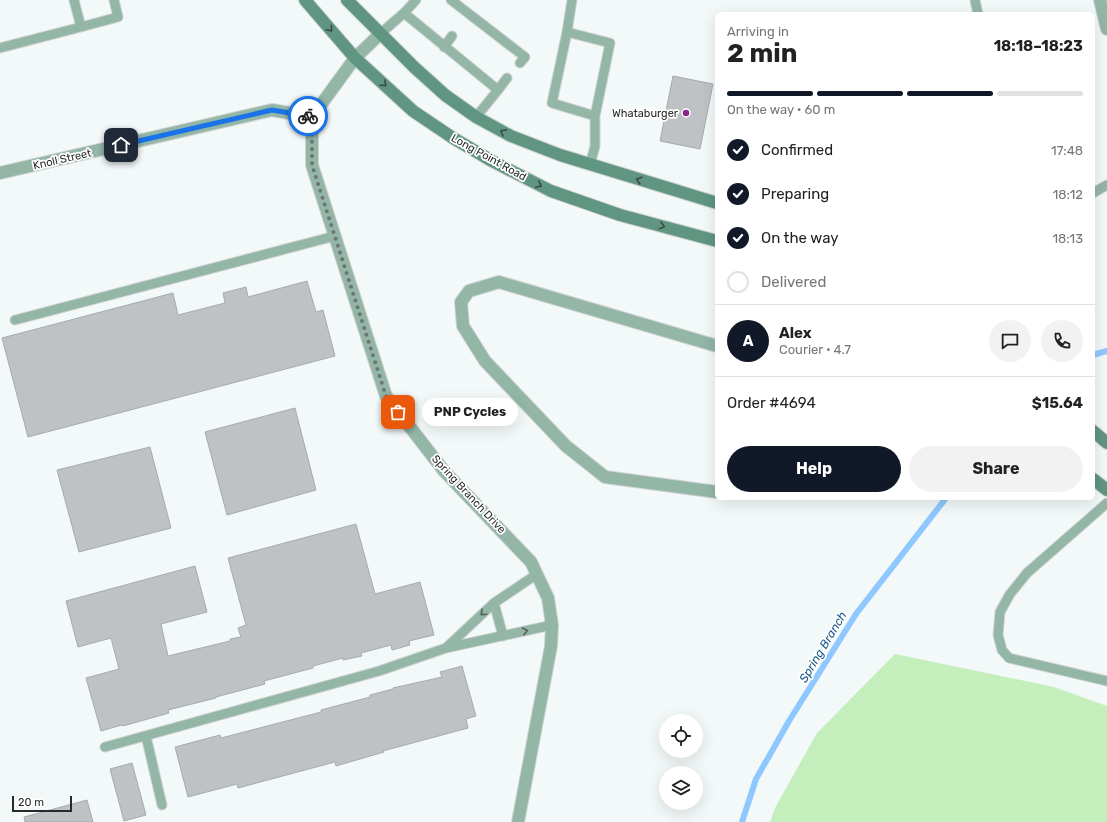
<!DOCTYPE html>
<html lang="en">
<head>
<meta charset="utf-8">
<style>
	body { margin:0; font-family:Rubik,sans-serif; background:#f2f2f2; color:#222; height:100vh; display:flex; flex-direction:column; font-size:15px; white-space:nowrap }
	* { box-sizing:border-box; margin:0 }
	p { font-size:13px; color:#767676 }
	.icon { flex:none; width:22px; height:22px; fill:none; stroke:currentColor; stroke-width:2; stroke-linecap:round; stroke-linejoin:round }
	.map { position:relative; flex:1; overflow:hidden }
	.panel { position:absolute; left:715px; top:12px; width:380px; height:488px; display:flex; flex-direction:column; background:#fff; border-radius:6px; box-shadow:0 4px 16px #0002 }
	.panel>* { flex:none }
	.fabs { position:absolute; left:659px; top:714px; display:grid; gap:8px }
	.fabs a { display:grid; place-items:center; width:44px; height:44px; border-radius:50%; background:#fff; box-shadow:0 4px 16px #0002; font-size:20px }
	.scale { position:absolute; left:12px; bottom:10px; width:60px; box-sizing:border-box; padding-left:4px; border:2px solid #292b2b; border-top:0; font-size:11px; line-height:14px; white-space:nowrap; color:#292b2b; -webkit-text-stroke:3px #fff; paint-order:stroke }
	.pin { position:absolute; display:grid; place-items:center; width:34px; height:34px; color:#fff; margin:-17px; border-radius:8px; box-shadow:0 2px 6px #0006 }
	.courier { position:absolute; display:grid; place-items:center; width:40px; height:40px; margin:-20px; border:3px solid #1a73e8; border-radius:50%; background:#fff; color:#222; box-shadow:0 1px 5px #0007 }
	.bubble { position:absolute; height:28px; border-radius:14px; background:#fff; box-shadow:0 4px 16px #0002; font-size:13px; font-weight:700; line-height:28px; text-align:center }
	.headline em { font-style:normal; font-weight:700 }
	.headline div { display:flex; flex-direction:column-reverse }
	.headline { display:flex; align-items:center; justify-content:space-between; height:68px; padding:0 12px }
	h1 { font-size:26px; font-weight:700; line-height:30px }
	.bar { display:grid; grid-template-columns:repeat(4,1fr); gap:6px 4px; align-content:center; height:48px; padding:0 12px }
	.bar i { height:5px; border-radius:3px; background:#e0e0e0 }
	.bar .on { background:#111827 }
	.bar p { grid-column:span 4 }
	.line { display:flex; align-items:center; gap:10px; padding:0 12px; border-top:1px solid #e0e0e0 }
	.line div { flex:1 }
	.round { display:grid; place-items:center; flex:none; width:42px; height:42px; border-radius:21px; background:#f2f2f2 }
	ol { padding:0 12px; list-style:none }
	li { display:flex; align-items:center; gap:12px; height:44px }
	li p { margin-inline-start:auto }
	li .icon { padding:4px; border-radius:50%; background:#111827; color:#fff; stroke-width:4 }
	li:last-child { color:#767676 }
	li i { width:22px; height:22px; border:2px solid #e0e0e0; border-radius:50% }
	.primary-button { display:flex; gap:8px; margin-top:auto; padding:8px 12px }
	.primary-button a { flex:1; height:46px; border-radius:24px; background:#111827; color:#fff; font-size:16px; font-weight:700; line-height:46px; text-align:center }
	.primary-button a+a { background:#f2f2f2; color:#222 }
	.map>svg:first-child { display:block }
	.green { fill:#c4efbc }
	.lines { fill:none; stroke-linecap:round; stroke-linejoin:round }
	.stream { stroke:#8fc8ff; stroke-width:6 }
	.building { fill:#bec2c4; stroke:#a6abac }
	.service-casing { stroke:#cfd3d3; stroke-width:11 }
	.minor-casing { stroke:#cfd3d3; stroke-width:14 }
	.tertiary-casing { stroke:#cfd3d3; stroke-width:14 }
	.secondary-casing { stroke:#cfd3d3; stroke-width:14 }
	.service { stroke:#93b6a7; stroke-width:9 }
	.minor { stroke:#93b6a7; stroke-width:12 }
	.tertiary { stroke:#93b6a7; stroke-width:12 }
	.secondary { stroke:#609681; stroke-width:12 }
	.oneway { stroke:#3a4b45 }
	.oneway2 { stroke:#53635d }
	.done { stroke:#707373; stroke-width:4; stroke-dasharray:0 7.2 }
	.route { stroke:#1a73e8; stroke-width:5 }
	.poi-dot { fill:#8a248a; stroke:#fff; stroke-width:1.5 }
	.labels { text-anchor:middle; stroke-width:3.5; stroke-linejoin:round; paint-order:stroke }
	.poi-label { font-size:11px; fill:#292b2b; stroke:#fff; text-anchor:end }
	.street-label { font-size:11px; fill:#292b2b; stroke:#fff }
	.water-label { font-size:12px; font-style:italic; fill:#1b5789; stroke:#fff }
</style>
</head>
<body>
<div class="map">
<svg width="1107" height="822" viewBox="0 0 1107 822">
	<rect width="100%" height="100%" fill="#f3f8f8"/>
	<path class="green" d="M895,654l159,33 53,19v116h-337l5,-14 42,-75z"/>
	<g class="lines">
		<path class="stream" d="M1093,355l14,-4
			M742,822l14,-43 33,-58 67,-107 90,-116"/>
	</g>
	<path class="building" d="M673,76l40,8 -13,65 -40,-8z
		M307,281l9,31 7,-2 12,46 -307,81 -26,-99 171,-45 5,22 47,-12 -2,-10 23,-6 2,10z
		M295,408l21,82 -89,25 -22,-83z
		M150,447l21,81 -92,24 -22,-82z
		M356,524l19,70 45,-12 14,53 -25,6 1,4 -18,5 -1,-5 -30,8 1,3 -19,4v-2l-30,8v2l-49,13 1,3 -49,13v1l-48,12 1,3 -46,13 -1,-1 -21,6 -15,-53 33,-9 -8,-31 -33,9 -12,-46 129,-35 12,46 -46,12 7,32 62,-15v-2l11,-2 -3,-9 8,-3 -18,-67z
		M462,666l14,50 -10,3 2,9 -74,20 -11,3 1,1 -48,14 -1,-4 -97,26 -1,-4 -49,13 -13,-50 45,-12 1,3 100,-26v-2l49,-13v-2l23,-6v-1l49,-11 -2,-5z
		M132,763l14,52 -22,6 -14,-52z
		M87,800l6,22h-68l-1,-5z"/>
	<g class="lines">
		<g class="service-casing">
			<path id="service" d="M451,0l74,57 -5,6
				M975,0l3,14
				M404,13l12,-13
				M81,27l37,-10 -4,-17
				M567,32l5,-32
				M380,34l24,-21 94,77 -22,27
				M444,47l8,-11
				M0,48l81,-21 -7,-27
				M498,90l9,-12
				M590,165l5,-19v-30l15,-73 -43,-11 -15,71 43,13
				M1093,193l14,-8
				M15,320l320,-84
				M1107,503l-80,70 -17,21 -10,18 -2,23 4,15 7,8 98,23
				M494,603l9,33
				M447,647l47,-44 43,-29
				M146,736l16,69
				M105,747l274,-76 67,-23 106,-23"/>
		</g>
		<g class="minor-casing">
			<path id="minor" d="M1100,0l7,29
				M0,173l272,-63 40,7
				M717,346l-218,-64 -30,9 -8,11 2,24 22,35 81,85 39,31 112,15"/>
		</g>
		<g class="tertiary-casing">
			<path id="tertiary" d="M380,34l-25,24 -43,59v48l74,231 58,75 87,91 17,36 4,27 -1,21 -33,176"/>
		</g>
		<g class="secondary-casing">
			<path id="secondary" d="M305,0l50,58 58,53 40,27 39,23 59,30 69,24 97,26
				M347,0l67,67 31,28 31,22 35,19 49,19 157,48
				M1093,431l14,12
				M1093,479l14,11"/>
		</g>
		<use href="#service" class="service"/>
		<use href="#minor" class="minor"/>
		<use href="#tertiary" class="tertiary"/>
		<use href="#secondary" class="secondary"/>
	</g>
	<defs><path id="oneway-chevron" d="M-2-3.5L2.5 0L-2 3.5" fill="none" stroke-width="1.6" stroke-linecap="round" stroke-linejoin="round"/></defs>
	<g class="oneway">
		<use href="#oneway-chevron" transform="translate(330 29) rotate(49)"/>
		<use href="#oneway-chevron" transform="translate(384 84) rotate(42)"/>
		<use href="#oneway-chevron" transform="translate(503 132) rotate(-151)"/>
		<use href="#oneway-chevron" transform="translate(639 180) rotate(-163)"/>
		<use href="#oneway-chevron" transform="translate(539 185) rotate(26)"/>
		<use href="#oneway-chevron" transform="translate(662 226) rotate(15)"/>
	</g>
	<g class="oneway2">
		<use href="#oneway-chevron" transform="translate(483 613) rotate(138)"/>
		<use href="#oneway-chevron" transform="translate(525 631) rotate(-12)"/>
	</g>
	<g class="lines">
		<path class="done" d="M308,116l4,1v48l74,231 12,16"/>
		<path class="route" d="M121,145l151,-35 36,6"/>
	</g>
	<circle class="poi-dot" cx="686" cy="113" r="4"/>
	<g class="labels">
		<g class="poi-label">
			<text x="678" y="117">Whataburger</text>
		</g>
		<g class="street-label">
			<text transform="translate(489 157) rotate(29)" y="4">Long Point Road</text>
			<text transform="translate(62 159) rotate(-13)" y="4">Knoll Street</text>
			<text transform="translate(469 494) rotate(47)" y="4">Spring Branch Drive</text>
		</g>
		<g class="water-label">
			<text transform="translate(823 647) rotate(-59)" y="4">Spring Branch</text>
		</g>
	</g>
</svg>
<div class="fabs">
<a><svg class="icon" aria-label="locate" viewBox="0 0 24 24"><circle cx="12" cy="12" r="6"/><path d="M12 2v4M12 18v4M2 12h4M18 12h4"/></svg></a>
<a><svg class="icon" aria-label="layers" viewBox="0 0 24 24"><path d="M12 4l9 5-9 5-9-5zM3 14l9 5 9-5"/></svg></a>
</div>
<div class="scale">20 m</div>
<div class="pin" style="left:398px;top:412px;background:#ea580c"><svg class="icon" aria-label="bag" viewBox="0 0 24 24"><path d="M5 8h14l-1 12H6zM9 8a3 3 0 0 1 6 0"/></svg></div>
<div class="pin" style="left:121px;top:145px;background:#1f2937"><svg class="icon" aria-label="home" viewBox="0 0 24 24"><path d="M3 11l9-7 9 7M6 9v11h12V9"/></svg></div>
<div class="courier" style="left:308px;top:116px"><svg class="icon" aria-label="bike" viewBox="0 0 24 24"><circle cx="6" cy="16" r="4"/><circle cx="18" cy="16" r="4"/><path d="M6 16l4-8h5l3 8M10 8l3 8H6M13 5h3"/></svg></div>
<div class="bubble" style="left:422px;top:398px;width:96px">PNP Cycles</div>
<section class="panel">
<div class="headline"><div><h1>2 min</h1><p>Arriving in</p></div><em>18:18–18:23</em></div>
<div class="bar"><i class="on"></i><i class="on"></i><i class="on"></i><i></i><p>On the way · 60 m</p></div>
<ol>
<li><svg class="icon" aria-label="check" viewBox="0 0 24 24"><path d="M5 12l5 5 9-10"/></svg>Confirmed<p>17:48</p></li>
<li><svg class="icon" aria-label="check" viewBox="0 0 24 24"><path d="M5 12l5 5 9-10"/></svg>Preparing<p>18:12</p></li>
<li><svg class="icon" aria-label="check" viewBox="0 0 24 24"><path d="M5 12l5 5 9-10"/></svg>On the way<p>18:13</p></li>
<li><i></i>Delivered</li>
</ol>
<div class="line" style="height:72px"><b class="round" style="background:#111827;color:#fff">A</b><div><b>Alex</b><p>Courier · 4.7</p></div><a class="round"><svg class="icon" aria-label="chat" viewBox="0 0 24 24"><path d="M4 5h16v11H9l-5 4z"/></svg></a><a class="round"><svg class="icon" aria-label="phone" viewBox="0 0 24 24"><path d="M5 4h4l2 5-3 2q2 4 5 5l2-3 5 2v4C11 20 4 13 5 4z"/></svg></a></div>
<div class="line" style="height:52px"><div>Order #4694</div><b>$15.64</b></div>
<div class="primary-button"><a>Help</a><a>Share</a></div>
</section>
</div>
</body>
</html>
